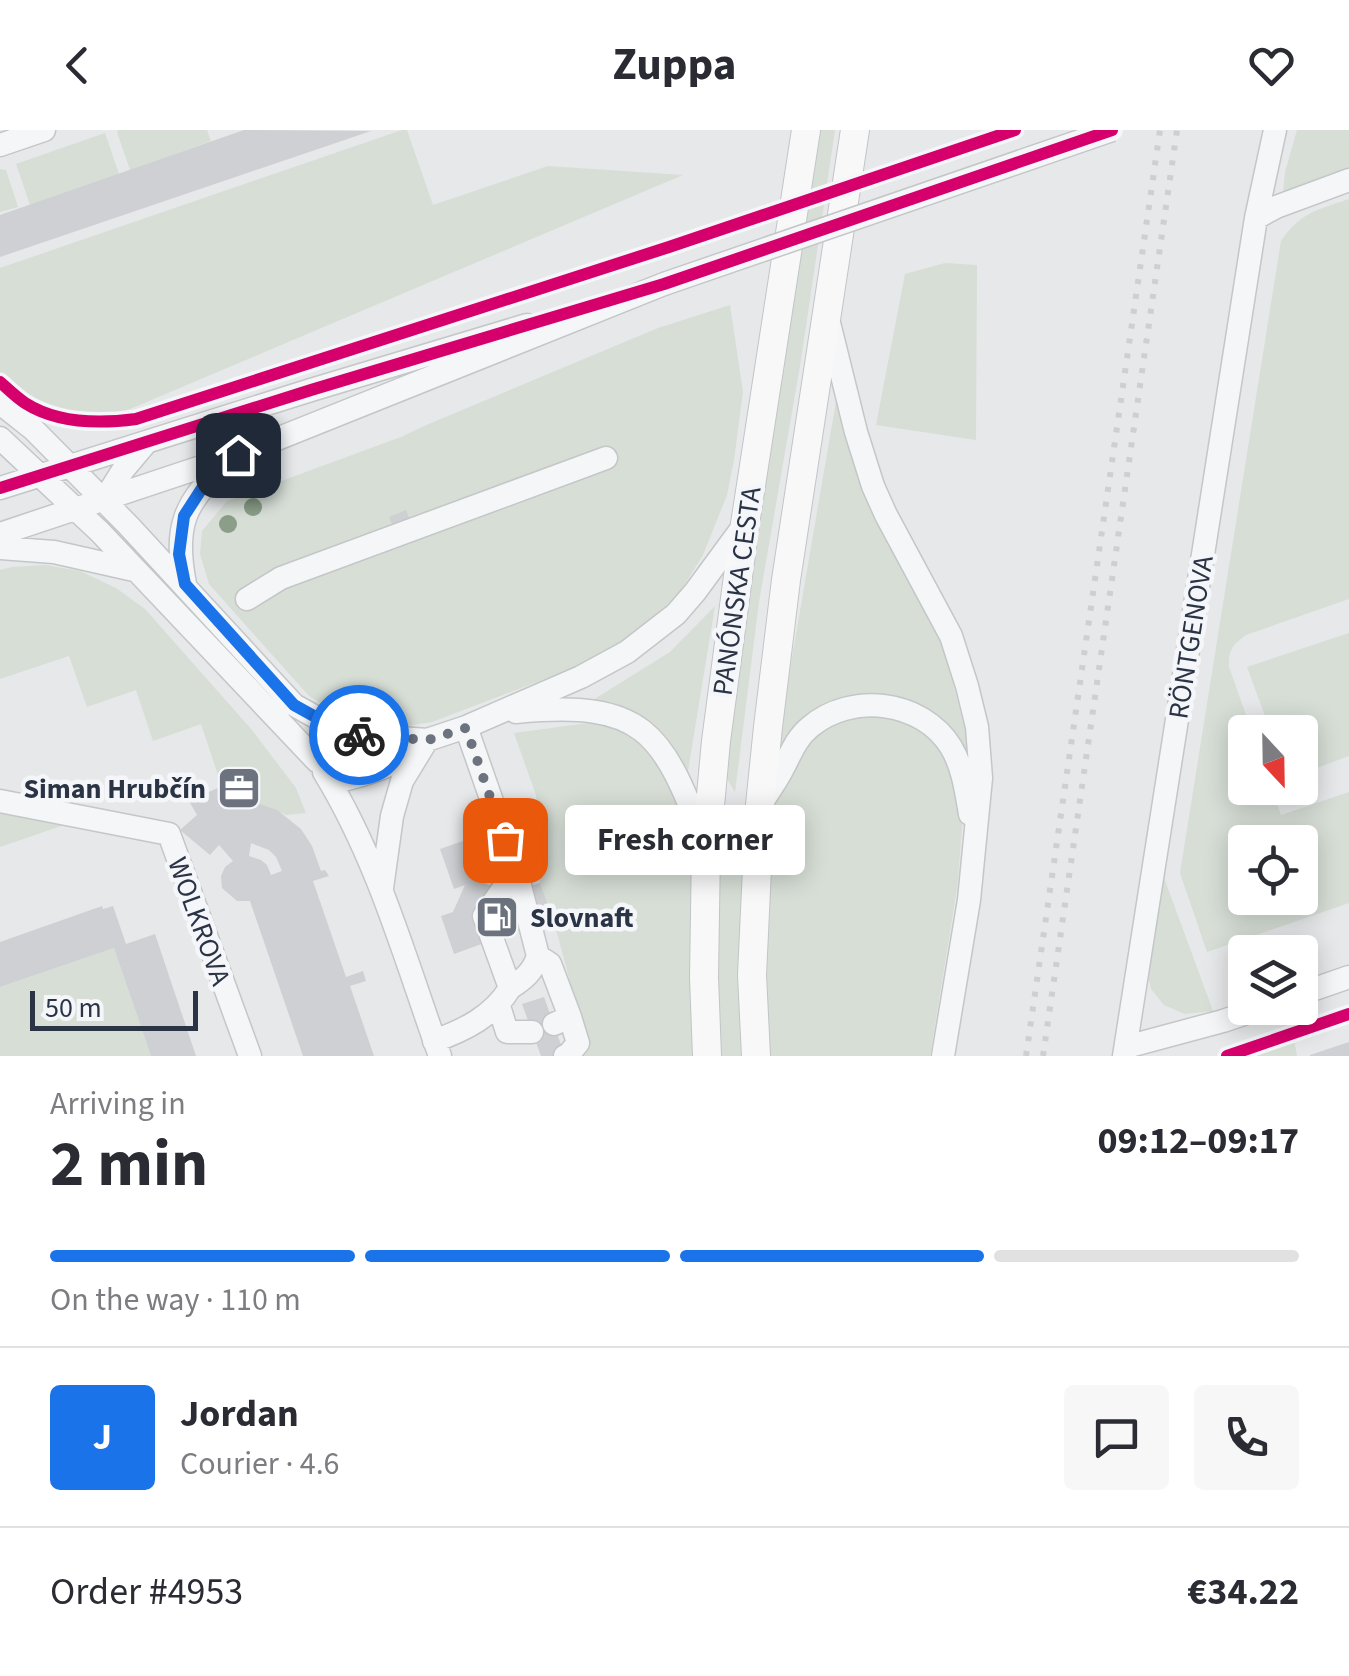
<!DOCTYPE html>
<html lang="en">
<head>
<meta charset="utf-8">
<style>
	body { margin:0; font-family:"Source Sans 3",sans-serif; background:#f7f7f7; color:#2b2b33; height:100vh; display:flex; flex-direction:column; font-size:38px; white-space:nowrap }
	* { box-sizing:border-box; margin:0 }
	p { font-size:32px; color:#7c7c81 }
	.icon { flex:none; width:55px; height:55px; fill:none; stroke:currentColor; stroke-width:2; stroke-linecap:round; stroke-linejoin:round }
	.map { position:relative; height:926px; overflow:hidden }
	.details { display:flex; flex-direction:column; background:#fff; flex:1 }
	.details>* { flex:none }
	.needle { width:65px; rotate:158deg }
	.fabs { position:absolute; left:1228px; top:585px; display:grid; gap:20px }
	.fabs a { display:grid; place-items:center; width:90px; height:90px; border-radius:10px; background:#fff; box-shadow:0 5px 25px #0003; font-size:50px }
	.scale { position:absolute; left:30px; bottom:25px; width:168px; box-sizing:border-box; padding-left:10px; border:5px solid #2b3445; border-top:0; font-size:28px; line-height:35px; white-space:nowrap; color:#2b3445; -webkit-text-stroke:8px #f4f6f9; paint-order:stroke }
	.pin { position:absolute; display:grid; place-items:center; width:85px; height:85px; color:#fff; margin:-42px; border-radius:20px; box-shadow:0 5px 15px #0006 }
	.courier { position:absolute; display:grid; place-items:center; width:100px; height:100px; margin:-50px; border:8px solid #1a73e8; border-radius:50%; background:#fff; color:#222; box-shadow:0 2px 12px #0007 }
	.bubble { position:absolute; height:70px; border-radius:10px; background:#fff; box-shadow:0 5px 25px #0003; font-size:32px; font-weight:700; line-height:70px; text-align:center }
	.summary em { font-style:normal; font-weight:700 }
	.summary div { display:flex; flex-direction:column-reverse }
	.summary { display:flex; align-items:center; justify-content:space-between; height:170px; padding:0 50px }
	h1 { font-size:65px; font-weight:700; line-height:75px }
	.bar { display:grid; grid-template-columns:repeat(4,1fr); gap:15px 10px; align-content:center; height:120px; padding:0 50px }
	.bar i { height:12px; border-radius:8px; background:#e1e1e2 }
	.bar .active { background:#1a73e8 }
	.bar p { grid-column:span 4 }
	.line { display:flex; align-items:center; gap:25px; padding:0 50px; border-top:2px solid #e1e1e2 }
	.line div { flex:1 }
	.round { display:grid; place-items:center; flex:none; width:105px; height:105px; border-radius:10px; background:#f7f7f7 }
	header { display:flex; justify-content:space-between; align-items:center; height:130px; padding:0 50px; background:#fff; font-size:45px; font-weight:700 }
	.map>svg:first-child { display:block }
	.green { fill:#d6ded6; fill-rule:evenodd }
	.building { fill:#ced0d3; fill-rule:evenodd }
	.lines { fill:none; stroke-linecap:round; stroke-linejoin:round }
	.minor-casing { stroke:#c4c6c8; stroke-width:25 }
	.major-casing { stroke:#c2c5c8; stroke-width:30 }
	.minor { stroke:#f5f6f7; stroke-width:22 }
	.major { stroke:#f8f8f8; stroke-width:28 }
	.rail { stroke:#cecfd2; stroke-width:6; stroke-dasharray:5 10; stroke-linecap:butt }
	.minor-bridge-casing { stroke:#c4c6c8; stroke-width:25; stroke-linecap:butt }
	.minor-bridge { stroke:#f5f6f7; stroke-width:22 }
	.cycleway-casing { stroke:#f4f6f9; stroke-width:19 }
	.cycleway { stroke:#d6006c; stroke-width:12 }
	.tree { fill:#8a9e88 }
	.done { stroke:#6c737f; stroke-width:10; stroke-dasharray:0 18 }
	.route { stroke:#1a73e8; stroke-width:12 }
	.labels { text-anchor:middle; stroke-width:9; stroke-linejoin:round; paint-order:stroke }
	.street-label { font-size:28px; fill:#2b3445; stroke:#f4f6f9 }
	.poi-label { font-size:28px; font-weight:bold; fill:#2b3445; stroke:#f4f6f9; text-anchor:end }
</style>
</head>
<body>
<header><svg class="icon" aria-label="back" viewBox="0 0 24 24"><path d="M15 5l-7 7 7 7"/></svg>Zuppa<svg class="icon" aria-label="heart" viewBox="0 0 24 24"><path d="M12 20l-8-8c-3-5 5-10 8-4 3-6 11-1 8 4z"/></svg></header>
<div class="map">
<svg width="1349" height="926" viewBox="0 0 1349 926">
	<rect width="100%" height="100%" fill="#e6e8ea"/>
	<path class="green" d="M118,0h89l4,11 -81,29 -13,-38z
		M402,0h5l26,75 115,-39 135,9 -553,234 -26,8 -38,-4 -35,-14 -31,-24v-107z
		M819,0h16l-34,230 -42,242 -24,190 -13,-21z
		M1297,0h52v44l-66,20 2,-22z
		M105,3l14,41 -89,31 -14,-41z
		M0,39l6,1 12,37 -18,5z
		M1349,69v400l-103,36c-13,9 -18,15 -17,32l23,65h-7v56h26l10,27 68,-23v111l-142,49 -27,-79 101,-632c20,-29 36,-31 68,-42zM1245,712h55v56h-55z
		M945,133l32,2 -1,175 -100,-15 29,-151z
		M730,175l13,87 -9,68 -7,35 -24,60 -25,40 -49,43 -50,28 -147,56 -45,7 -42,-10 -36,-23 -100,-112 -9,-30 2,-23 25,-30 174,-64 23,-11 234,-98z
		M838,260l105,255 26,100 -12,144 -27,167h-353l10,-11 -34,-127 -13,-35 -4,-88 -22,-62 74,-10 5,-23 77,-48 45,-46 -29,177 52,52 40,-96z
		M45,435l35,6 36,17 29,21 107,121 44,58 10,25 -20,2 -29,-12 4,-17 -24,-1 -1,-6 -16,2 -19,-57 -48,17 -17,-51 -49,17 -18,-51 -69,23v-109l12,-3z
		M1349,503v123l-49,18v-42h-29l-24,-65z
		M0,682l64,13 -64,22z
		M1163,745l50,136 -28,3 -21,-9 -13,-16 -4,-18z
		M114,818l37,108h-151v-69z
		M1294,909l3,17h-54z"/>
	<path class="building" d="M244,0l127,1 -371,126v-42z
		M406,380l3,8 -17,6 -3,-7z
		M236,649l1,6 24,1 -4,17 20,7 24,19 11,17 9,25 4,-1 4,6 -16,5 33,96 17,-6 3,10 -16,5 24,70h-71l-53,-155h-13l-15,-13 -1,-12 4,-9 8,-6 -14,-16 -9,10 -30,-25 17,-15 -8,-14 33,-15 -2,-5zM251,713l18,7 7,7 6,14 -11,4 -4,-10 -6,-5 -12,-4z
		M486,703l14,40 -21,7 27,14 34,-11 13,35 -99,36 -13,-38 12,-4 12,-27 -11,4 -14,-40z
		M102,776l1,3 10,-3 13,38 29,-10 41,122h-45l-37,-108 -114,39v-45z
		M544,867l21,59h-24l-19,-52z
		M1349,912v14h-39v-1z"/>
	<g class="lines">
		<g class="minor-casing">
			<path id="minor" d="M0,15l44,-15
				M1256,88l20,-11 73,-27
				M828,189l28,113 17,54 13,29 65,121 16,50 10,41 4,51 -12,122 -26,156
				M0,273l33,26 95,96 166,180 27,15 38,15 68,5
				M0,308l100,94 217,229
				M0,358l311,-98 216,-65
				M103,372l20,-32 22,-26
				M0,404l237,-79 427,-171
				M0,418l54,4 80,18
				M185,454c-11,-56 -2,-82 42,-120
				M247,469l34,-21 325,-120
				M516,582c128,-12 146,18 189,132
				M324,642c54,88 81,187 116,284
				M339,651c30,-7 55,-15 80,-34
				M331,652l41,-32 55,-10 39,-13 115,-50 46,-25 49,-38 19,-22 50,-68
				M0,671l169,33 81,222
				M761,674c6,-10 14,-21 20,-32 9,-16 14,-33 29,-45 41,-35 112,-27 141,20 12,20 15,44 19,67
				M516,740l22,86
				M382,758l10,-72 10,-35 25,-41
				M510,858c14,-9 23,-16 28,-32l12,8 20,53 -16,7
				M1300,864l49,-17
				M499,876l8,26h25
				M434,911c31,-11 59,-25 76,-53l-26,-72 32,-46 -50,-143
				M1126,917l97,-26 38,-13
				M565,926l4,-2 9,-11 -8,-26
				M1124,926l132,-838 19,-88"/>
		</g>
		<g class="major-casing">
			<path id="major" d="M707,926l-3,-79 2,-128 10,-108 29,-217 61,-394
				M756,926l-4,-81 8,-170 8,-78 18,-147 69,-450"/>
		</g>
		<use href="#minor" class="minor"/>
		<use href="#major" class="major"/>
		<path class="rail" d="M1026,926l134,-926
			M1043,926l134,-926"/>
		<g class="minor-bridge-casing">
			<path id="minor-bridge" d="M664,154l448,-154"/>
		</g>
		<use href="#minor-bridge" class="minor-bridge"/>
		<g class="cycleway-casing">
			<path id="cycleway" d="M0,252c8,7 16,15 25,21 33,21 74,21 111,16l533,-172 346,-117
				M0,358l311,-98 353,-106 448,-154
				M1227,926l122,-42"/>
		</g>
		<use href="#cycleway" class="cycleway"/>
	</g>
	<g class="tree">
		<circle cx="253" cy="377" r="9"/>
		<circle cx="228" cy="394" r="9"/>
	</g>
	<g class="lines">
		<path class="done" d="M359,605l69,5 38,-12 39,112"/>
		<path class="route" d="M238,325l-32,27 -22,34 -5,38 6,30 109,121 27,15 38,15"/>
	</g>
	<defs>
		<g id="office-square" transform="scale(2.25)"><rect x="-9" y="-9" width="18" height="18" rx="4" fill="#6c737f" stroke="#f4f6f9"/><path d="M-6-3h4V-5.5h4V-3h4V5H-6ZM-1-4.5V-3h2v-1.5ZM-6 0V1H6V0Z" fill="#fff"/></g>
		<g id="fuel-square" transform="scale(2.25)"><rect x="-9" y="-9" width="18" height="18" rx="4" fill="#6c737f" stroke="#f4f6f9"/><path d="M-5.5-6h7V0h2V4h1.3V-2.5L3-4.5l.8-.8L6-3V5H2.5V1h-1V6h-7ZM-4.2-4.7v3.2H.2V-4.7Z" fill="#fff"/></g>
	</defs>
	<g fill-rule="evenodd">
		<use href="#office-square" x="239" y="658"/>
		<use href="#fuel-square" x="497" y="787"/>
	</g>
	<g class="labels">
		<g class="street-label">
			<text transform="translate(736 461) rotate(-82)" y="10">PANÓNSKA CESTA</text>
			<text transform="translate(1190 507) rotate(-81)" y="10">RÖNTGENOVA</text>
			<text transform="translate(200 791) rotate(70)" y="10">WOLKROVA</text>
		</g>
		<g class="poi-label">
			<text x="206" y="668">Siman Hrubčín</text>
			<text x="530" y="797" text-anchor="start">Slovnaft</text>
		</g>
	</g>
</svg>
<div class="fabs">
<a><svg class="needle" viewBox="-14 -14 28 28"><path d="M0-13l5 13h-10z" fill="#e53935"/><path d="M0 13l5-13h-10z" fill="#7c7c81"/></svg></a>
<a><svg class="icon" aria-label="locate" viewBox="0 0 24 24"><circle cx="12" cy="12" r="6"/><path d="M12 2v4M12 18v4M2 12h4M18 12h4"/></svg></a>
<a><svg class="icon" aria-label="layers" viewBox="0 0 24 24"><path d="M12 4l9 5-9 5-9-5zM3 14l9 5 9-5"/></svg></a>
</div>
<div class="scale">50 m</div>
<div class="pin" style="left:505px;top:710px;background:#ea580c"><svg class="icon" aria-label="bag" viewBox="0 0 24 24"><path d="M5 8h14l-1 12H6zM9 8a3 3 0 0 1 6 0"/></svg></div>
<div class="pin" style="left:238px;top:325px;background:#1f2937"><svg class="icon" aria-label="home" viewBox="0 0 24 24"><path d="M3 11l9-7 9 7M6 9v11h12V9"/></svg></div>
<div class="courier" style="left:359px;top:605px"><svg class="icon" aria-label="bike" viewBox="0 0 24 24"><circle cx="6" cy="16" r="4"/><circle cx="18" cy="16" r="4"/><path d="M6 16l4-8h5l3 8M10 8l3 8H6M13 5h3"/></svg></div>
<div class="bubble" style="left:565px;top:675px;width:240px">Fresh corner</div>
</div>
<section class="details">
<div class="summary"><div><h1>2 min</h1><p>Arriving in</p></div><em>09:12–09:17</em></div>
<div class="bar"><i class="active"></i><i class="active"></i><i class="active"></i><i></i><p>On the way · 110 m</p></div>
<div class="line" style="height:180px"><b class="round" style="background:#1a73e8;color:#fff">J</b><div><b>Jordan</b><p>Courier · 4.6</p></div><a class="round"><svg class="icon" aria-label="chat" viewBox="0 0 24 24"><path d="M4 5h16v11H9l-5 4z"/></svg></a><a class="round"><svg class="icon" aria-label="phone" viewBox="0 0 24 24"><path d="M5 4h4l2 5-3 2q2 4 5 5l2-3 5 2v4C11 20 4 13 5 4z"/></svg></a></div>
<div class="line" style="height:130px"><div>Order #4953</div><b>€34.22</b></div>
</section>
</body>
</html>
